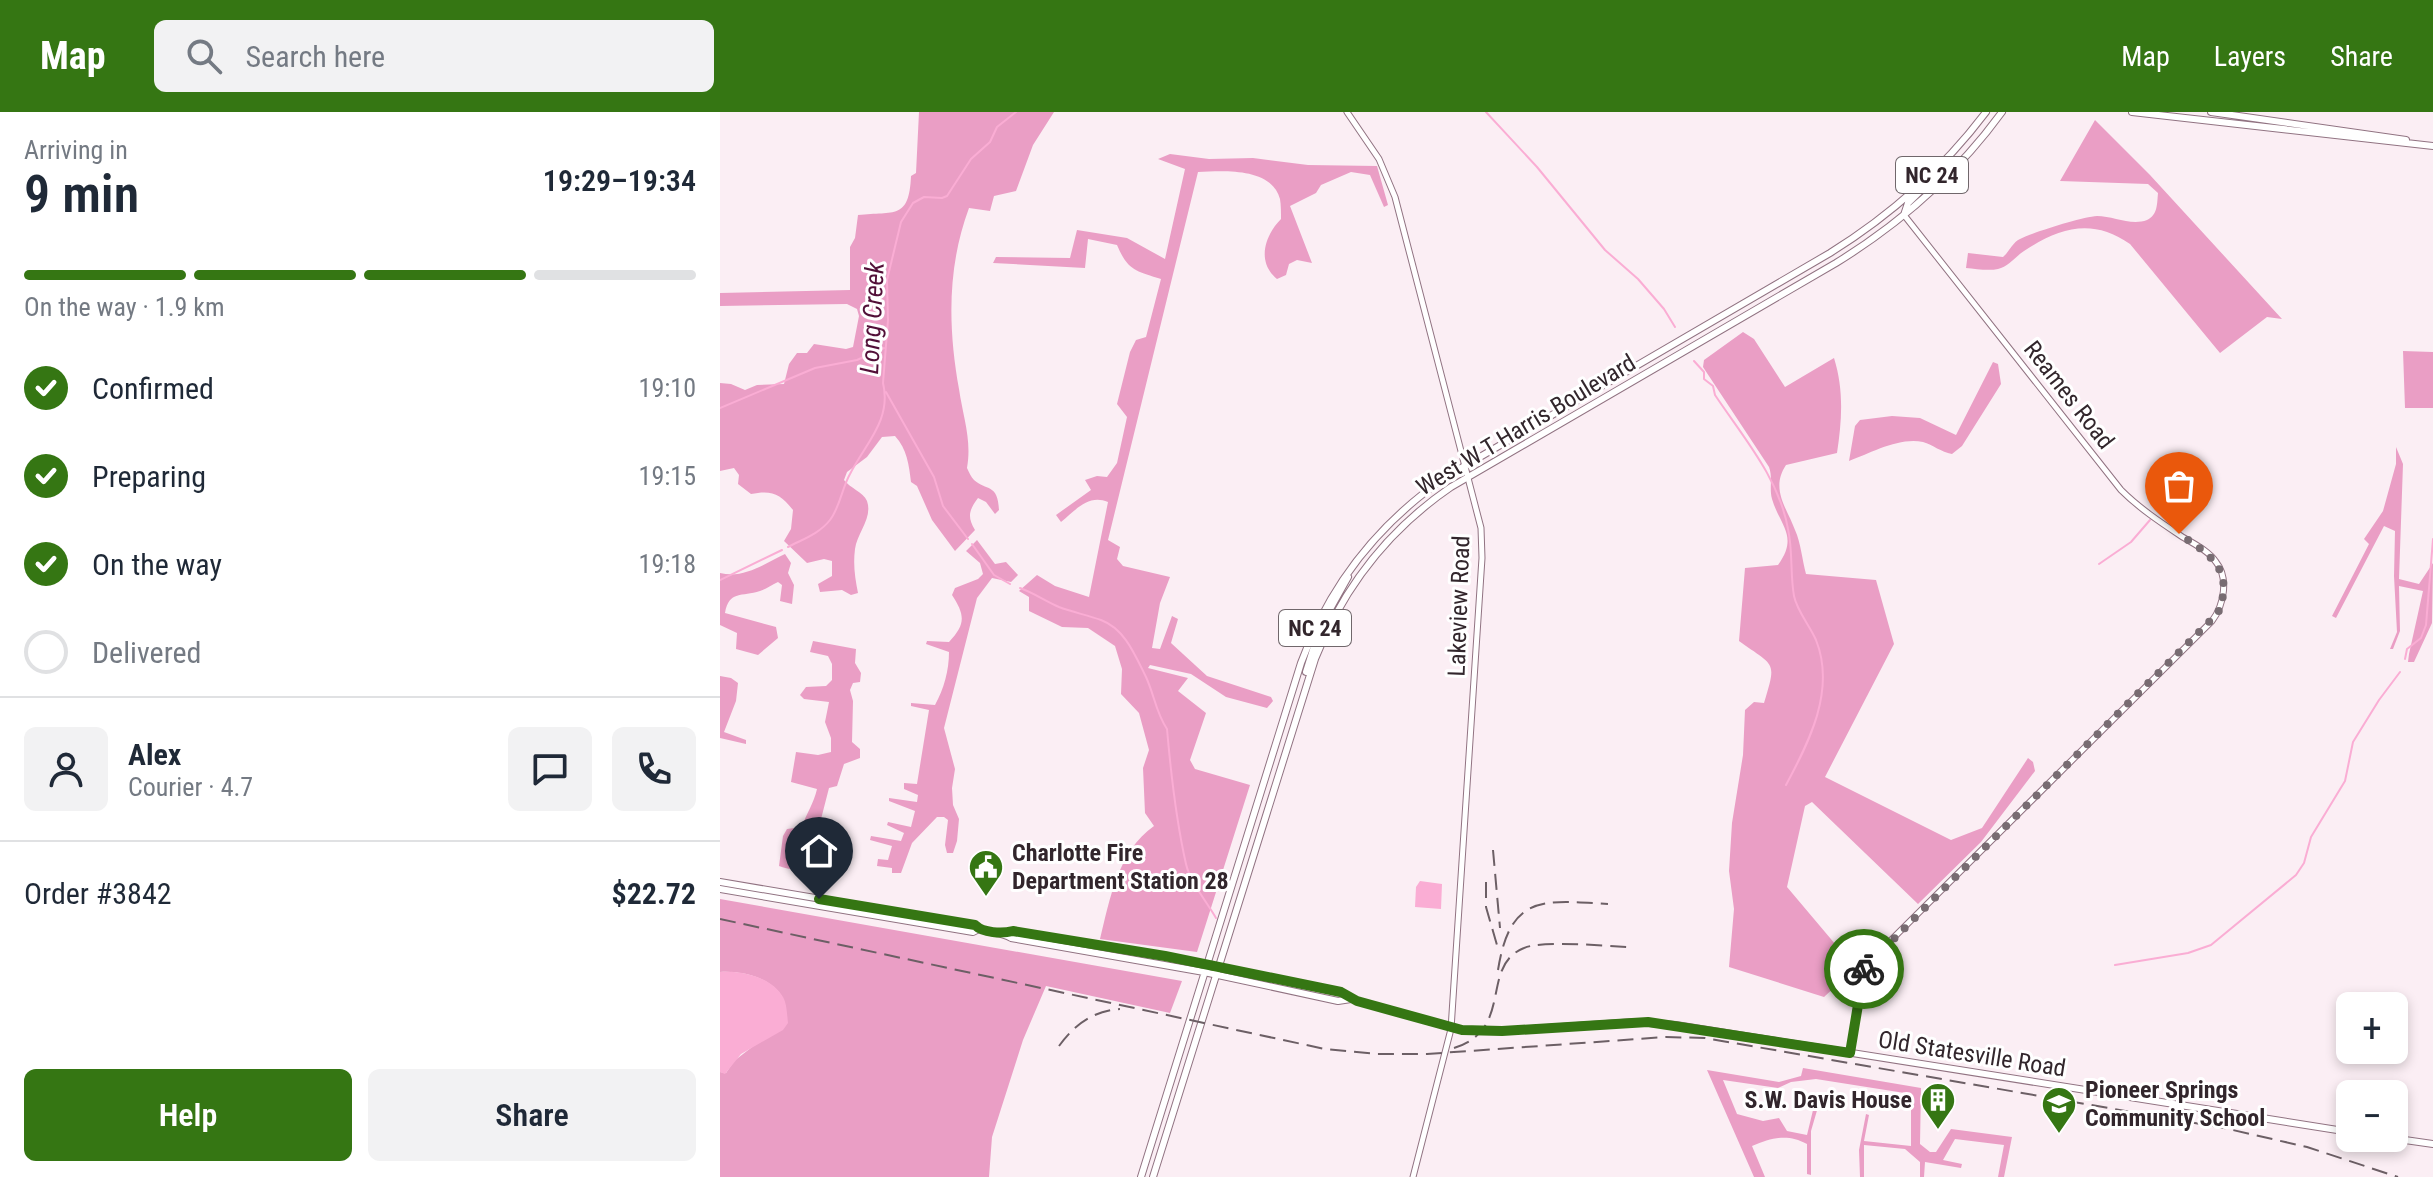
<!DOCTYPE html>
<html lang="en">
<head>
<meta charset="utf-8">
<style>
	body { margin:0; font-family:"Roboto Condensed",sans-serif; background:#f2f2f3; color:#1f2937; height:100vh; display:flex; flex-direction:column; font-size:30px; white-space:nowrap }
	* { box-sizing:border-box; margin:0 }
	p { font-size:26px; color:#747a83 }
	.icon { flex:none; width:44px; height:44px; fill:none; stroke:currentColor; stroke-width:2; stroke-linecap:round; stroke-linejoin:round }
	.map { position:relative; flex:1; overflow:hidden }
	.details { display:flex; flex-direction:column; background:#fff; width:720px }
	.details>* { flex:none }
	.buttons { position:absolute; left:1616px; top:880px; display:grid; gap:16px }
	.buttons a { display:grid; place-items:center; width:72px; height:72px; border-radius:12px; background:#fff; box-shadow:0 4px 12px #0003; font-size:40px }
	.pin { position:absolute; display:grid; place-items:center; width:68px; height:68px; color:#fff; margin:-82px -34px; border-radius:50% 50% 50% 0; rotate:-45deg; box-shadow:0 0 8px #0007 }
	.pin .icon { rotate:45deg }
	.courier { position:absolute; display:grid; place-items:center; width:80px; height:80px; margin:-40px; border:6px solid #357613; border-radius:50%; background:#fff; color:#222; box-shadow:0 2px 10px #0007 }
	.head em { font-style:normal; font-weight:600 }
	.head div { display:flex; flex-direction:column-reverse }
	.head { display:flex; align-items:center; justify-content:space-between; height:136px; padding:0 24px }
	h1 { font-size:52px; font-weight:600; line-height:60px }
	.bar { display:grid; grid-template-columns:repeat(4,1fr); gap:12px 8px; align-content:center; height:96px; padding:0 24px }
	.bar i { height:10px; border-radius:6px; background:#e0e1e3 }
	.bar .active { background:#357613 }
	.bar p { grid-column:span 4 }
	.line { display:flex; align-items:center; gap:20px; padding:0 24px; border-top:2px solid #e0e1e3 }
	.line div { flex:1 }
	.round { display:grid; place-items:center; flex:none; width:84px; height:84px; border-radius:12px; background:#f2f2f3 }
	ol { padding:0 24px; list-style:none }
	li { display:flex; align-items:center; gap:24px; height:88px }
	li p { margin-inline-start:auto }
	li .icon { padding:8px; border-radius:50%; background:#357613; color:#fff; stroke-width:4 }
	li:last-child { color:#747a83 }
	li i { width:44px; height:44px; border:4px solid #e0e1e3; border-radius:50% }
	.button { display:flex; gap:16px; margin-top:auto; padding:16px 24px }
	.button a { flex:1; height:92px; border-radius:12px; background:#357613; color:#fff; font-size:32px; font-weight:600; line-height:92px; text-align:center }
	.button a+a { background:#f2f2f3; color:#1f2937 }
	header { display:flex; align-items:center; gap:48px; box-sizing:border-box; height:112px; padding:0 40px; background:#357613; color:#fff }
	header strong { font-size:38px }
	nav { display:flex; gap:44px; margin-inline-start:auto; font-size:28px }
	.search { width:560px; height:72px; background:#f2f2f3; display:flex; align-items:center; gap:20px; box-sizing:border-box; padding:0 28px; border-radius:12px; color:#747a83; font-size:30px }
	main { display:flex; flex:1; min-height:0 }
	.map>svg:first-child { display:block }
	.forest { fill:#ea9ec5 }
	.water { fill:#faadd4 }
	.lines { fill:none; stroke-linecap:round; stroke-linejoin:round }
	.stream { stroke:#faadd4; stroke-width:2 }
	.secondary-casing { stroke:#917382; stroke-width:7 }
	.primary-casing { stroke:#917382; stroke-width:8 }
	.secondary { stroke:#fff; stroke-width:5 }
	.primary { stroke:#fff; stroke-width:6 }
	.rail { stroke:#6c5f65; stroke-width:2; stroke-dasharray:16 8; stroke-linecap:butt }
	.done { stroke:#786c72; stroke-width:8; stroke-dasharray:0 14.4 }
	.route { stroke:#357613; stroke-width:10 }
	.labels { text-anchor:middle; stroke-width:6; stroke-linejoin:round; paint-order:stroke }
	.shield { fill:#fff; stroke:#70676b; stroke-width:2 }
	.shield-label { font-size:22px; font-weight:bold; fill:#32262c }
	.street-label { font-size:24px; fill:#32262c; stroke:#fff }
	.poi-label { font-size:24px; font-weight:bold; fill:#32262c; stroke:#fff; text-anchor:start }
	.water-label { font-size:26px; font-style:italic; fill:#520f38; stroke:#fff }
</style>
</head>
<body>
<header>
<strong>Map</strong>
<div class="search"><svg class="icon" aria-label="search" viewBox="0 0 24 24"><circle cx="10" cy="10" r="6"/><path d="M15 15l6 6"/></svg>Search here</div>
<nav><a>Map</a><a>Layers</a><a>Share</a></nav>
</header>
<main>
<section class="details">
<div class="head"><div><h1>9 min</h1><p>Arriving in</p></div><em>19:29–19:34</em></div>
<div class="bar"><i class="active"></i><i class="active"></i><i class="active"></i><i></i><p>On the way · 1.9 km</p></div>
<ol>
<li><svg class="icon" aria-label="check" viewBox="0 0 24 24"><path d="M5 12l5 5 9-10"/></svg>Confirmed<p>19:10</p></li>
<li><svg class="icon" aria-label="check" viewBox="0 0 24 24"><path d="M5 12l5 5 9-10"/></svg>Preparing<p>19:15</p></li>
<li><svg class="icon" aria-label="check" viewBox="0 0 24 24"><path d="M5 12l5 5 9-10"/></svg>On the way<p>19:18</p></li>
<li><i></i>Delivered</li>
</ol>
<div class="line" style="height:144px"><a class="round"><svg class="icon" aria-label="person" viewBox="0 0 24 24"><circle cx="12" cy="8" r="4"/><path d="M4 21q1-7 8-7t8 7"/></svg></a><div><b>Alex</b><p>Courier · 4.7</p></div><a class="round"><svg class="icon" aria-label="chat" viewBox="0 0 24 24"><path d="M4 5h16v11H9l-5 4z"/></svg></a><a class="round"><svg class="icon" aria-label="phone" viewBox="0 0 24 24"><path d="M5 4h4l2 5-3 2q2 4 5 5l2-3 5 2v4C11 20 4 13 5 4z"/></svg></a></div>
<div class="line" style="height:104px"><div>Order #3842</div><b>$22.72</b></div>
<div class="button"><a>Help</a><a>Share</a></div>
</section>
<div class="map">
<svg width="1713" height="1065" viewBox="0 0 1713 1065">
	<rect width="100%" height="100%" fill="#fbeef4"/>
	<path class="forest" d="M199,0h135l-21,33 -17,46 -22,5 -4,15 -21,-3c-22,59 -21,120 -10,181 4,28 13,51 8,79 2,4 4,9 7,12 12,11 24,3 25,30l-4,4 -9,-12 -8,-4c-9,12 -11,19 -3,32l-20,21 -23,-31 -15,-34 -6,-4c-2,-17 -4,-33 -16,-46l-13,1 -15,20 -20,15 -3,8c6,8 19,12 23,21 6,17 -10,32 -12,48 -2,16 0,29 3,44l-7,2 -9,-5 -22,2 -2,-8 14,-8v-15l-8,-2 -17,4 -23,-22 7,-12 2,-19c-13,-17 -22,-20 -42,-16l-13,-10 1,-9 -5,-7 -14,3v-88l11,1 14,6 12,-5 27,-1 5,-20 8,-11h10l7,-9 32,5 7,-2 6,-31 -2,-7 -10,-5 -127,2v-13l130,-3v-43l5,-9 3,-23c37,-4 51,5 53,-39l5,-3z
		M1375,8l55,55 132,144 -15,-2 -47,36 -90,-109c-37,-26 -70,-17 -106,7 -8,5 -16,16 -26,18 -9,2 -22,0 -32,-1l2,-15 35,4c6,-5 10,-15 17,-18 14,-7 62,-22 77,-23 16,0 34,10 50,4 11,-5 10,-17 11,-27l-10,-9 -88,-3z
		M450,42l39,5 44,-1 55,7 69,1 11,39 -4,2 -14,-32 -19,-3 -30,13 -5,8 -26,13 22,57 -15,-3 -8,4 -3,11 -9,4c-21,-17 -12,-44 4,-60 0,-6 0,-14 -1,-20 -9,-32 -56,-28 -82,-27l-90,368 12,7 -3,12 6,7 47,11 -10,26 -8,45 8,1 12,-33 6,3 -7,24 36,33 64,21 2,4 -6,7 -41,-11 -35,-23 -41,-9 -2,3 40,10 -10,13 28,22 -16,47 5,9 55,16 -53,167 -97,-13c10,-40 18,-88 54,-113l-9,-13 -2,-45 6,-18 -10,-37 -18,-19 1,-25 -7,-23 -27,-18 -26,-1 -33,-16v-14l-10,-6 18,-16 18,11 34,11 19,-95c-20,-8 -32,8 -47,20l-5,-7 35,-25 -6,-10 12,-4 10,1 10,-14 10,-46 -10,-13 13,-52 6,-12 10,-3 15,-58c-25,-8 -33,-8 -44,-34l-29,-6 -3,29 -92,-5 3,-6 74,1 7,-28 50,8 38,21 20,-90 -27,-10z
		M1023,220l11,7 31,48 49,-29c10,32 8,62 3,95l-51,12c-16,24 1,43 9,65 6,13 7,30 11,44l70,6 18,64 -69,133 126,63 31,-12 46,-70 5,4 2,9 -54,71 -63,62 -106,-102 -7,4 -18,81 65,77 -1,8 -27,25 -95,-30 5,-58 -5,-38 3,-48 11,-68 2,-45 9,-8 10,1c13,-43 11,-36 -25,-62l6,-73 33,-3c21,-29 2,-39 -6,-66 -3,-11 1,-21 -3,-32l-66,-100 1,-7z
		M1683,239l30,1v56h-28z
		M1273,250l5,2 3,20 -39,62 -10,8c-11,-2 -19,-9 -29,-12 -24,-5 -52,11 -74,19l6,-35 5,-6 32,-4 28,2 36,17z
		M1676,335l7,17 -4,115 20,5 14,-21 -1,60 -18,39h-6l1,-8 14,-63 -24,-5 1,45 -7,18h-3l7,-17 -3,-56 1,-45 -11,-5 -48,92 -4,-2 37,-72 -5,-5 19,-28 13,-47z
		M257,428l18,24 11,-2 12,13 -7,7 -19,-4 -15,20 -33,130 11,41 -3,19 1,17 6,14 -2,22 -4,12h-6l-2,-8 3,-25 -4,-3h-7l-25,26 -11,30h-9v-5l-15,-2 1,-7 10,1 4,-14 -22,-6 1,-4 30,5 3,-8 -17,-8 1,-3 23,5 4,-16 -26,-10v-3l28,4 1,-7 -14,-6v-6l13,1 12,-74 -18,-4v-3l24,2c9,-16 14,-35 14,-53l-23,-8 1,-3 22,1c17,-18 16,-27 3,-47l3,-7 23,-9 5,-5 -3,-11 -14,-12z
		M65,442l6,9 -3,10 6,12 -2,19 -12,-3 2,-16 -4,-3c-6,3 -12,7 -18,9 -18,6 -31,-1 -35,22l51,14 2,11 -20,17 -22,-6 1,-16 -17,-8v-52c23,6 44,-9 65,-19z
		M93,529l43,8 -1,14 6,10 -1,9 -7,1 -3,7 3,11 -1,41 8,7v9l-16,6 -7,22 -8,2 -18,70c-8,13 -19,13 -32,8l4,-30 4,-7 15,-2c4,-13 12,-24 15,-38l-26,-7 5,-30 22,3 13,-3v-14l-6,-16 4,-20 -25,-3 -4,-4 6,-8 20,-1 6,-6v-16l-4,-8 -18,-4z
		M0,564l11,2 7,5 -2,18 -12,31 22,8v4l-26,-6z
		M0,787l462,82 -12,32 -124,-27 -23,54 -31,97 -3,40h-269v-105l6,1 8,-12 22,-17 30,-33c-1,-30 -41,-41 -66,-39z
		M1083,956l118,20 -1,56 10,8h6l15,-23 61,8 -8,40h-6l6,-32 -49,-6 -12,21 19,4 -1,4 -36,-6 -1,15h-4v-15l-15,-13 -41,-4v32h-4l-1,-27 7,-36 3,1 -5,26 47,5v-52l-95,-15 -25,3 -13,6 -55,-8 14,34 26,7 16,-3 8,13 20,4 7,-29 4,1 -7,24v44l-4,-1v-30c-20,-11 -35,-6 -55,2l13,31h-11l-47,-107 72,12 22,-6z"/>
	<path class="water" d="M700,769l22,3 -1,25 -26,-2 1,-20z
		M0,860c21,-2 52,5 63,25 4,7 4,18 5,26l-5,7 -42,24 -16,20 -5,-2z"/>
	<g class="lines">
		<path class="stream" d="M766,0l51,55 68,83 33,29 26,30 11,18
			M974,249l10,11v7l9,7 2,9c28,42 64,83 73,134 5,22 2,45 6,67 3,15 16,30 22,44 20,50 -7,102 -30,145
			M166,280l48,85 9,29 25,33
			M0,296l95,-40 42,-8 27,-12
			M252,432l22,31 16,9
			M68,435c15,-8 31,-13 42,-27 10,-13 12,-32 20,-46 15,-30 42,-54 33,-91l5,-63 -1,-40 14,-58 12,-19 11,-6 18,1 5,-2 24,-37 19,-17 7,-15 19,-15
			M1379,452l32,-22 19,-22
			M0,468l62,-30
			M300,476c14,5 25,13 39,19 13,5 28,8 42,13 24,9 34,35 45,57 8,17 10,36 21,52 4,46 9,91 19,135 4,18 21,38 30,54
			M1685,547l2,-10 14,-11 5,-13 7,-86
			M1395,853l73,-12 23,-8 85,-70 8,-12 7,-26 34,-56 8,-39 26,-42 21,-28"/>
		<g class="secondary-casing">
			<path id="secondary" d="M627,0l32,47 16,38 86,331 1,30 -31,471 -38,148
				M1130,941l11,-75 8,-16 343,-341c12,-16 17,-43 4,-59 -8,-12 -24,-19 -35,-26 -21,-14 -42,-28 -60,-46l-217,-275"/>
		</g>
		<g class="primary-casing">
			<path id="primary" d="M1412,0l301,34
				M1491,0l195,28
				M1184,103l4,-12 36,-35
				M605,520v-14l23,-41
				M586,560l12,-38 -1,-9
				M0,770l255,43c9,9 25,6 36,13l193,34 134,29 13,-2
				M0,777l253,43 6,-3
				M284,821l9,-2 152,25 176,36 16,9 105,29 40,1 133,-9 41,3 674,107
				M1671,1026l42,6
				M421,1065l160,-514c29,-79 78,-141 148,-188l381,-222c61,-38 113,-84 156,-141
				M433,1065l162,-518c28,-71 73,-129 136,-172l385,-224c65,-40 121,-89 166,-151"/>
		</g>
		<use href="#secondary" class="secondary"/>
		<use href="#primary" class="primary"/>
		<path class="rail" d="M773,738l7,78
			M766,770v25l13,45
			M0,807l605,130 52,5h50l239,-17 39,1 519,90 83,19 91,30
			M778,858c12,-76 45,-70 110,-66
			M339,934c16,-22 34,-35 61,-37
			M734,936c61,-19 25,-82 70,-100 18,-8 82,-2 104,-1"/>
	</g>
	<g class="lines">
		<path class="done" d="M1144,857l354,-356c17,-43 -7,-58 -39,-79"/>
		<path class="route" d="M99,787l156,26c8,8 27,9 38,6l152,25 176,36 16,9 105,29 40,1 146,-9 202,31 14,-84"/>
	</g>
	<defs>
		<g id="civic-pin" transform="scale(1.8)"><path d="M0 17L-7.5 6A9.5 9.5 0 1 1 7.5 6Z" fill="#357613" stroke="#fff"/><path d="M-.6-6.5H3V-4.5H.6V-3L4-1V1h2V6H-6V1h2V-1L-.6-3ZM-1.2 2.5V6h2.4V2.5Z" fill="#fff"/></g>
		<g id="building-pin" transform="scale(1.8)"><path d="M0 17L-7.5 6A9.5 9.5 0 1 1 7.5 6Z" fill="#357613" stroke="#fff"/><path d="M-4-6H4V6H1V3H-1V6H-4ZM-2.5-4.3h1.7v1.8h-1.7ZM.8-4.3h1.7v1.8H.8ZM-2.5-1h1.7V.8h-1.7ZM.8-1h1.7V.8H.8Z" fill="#fff"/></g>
		<g id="school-pin" transform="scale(1.8)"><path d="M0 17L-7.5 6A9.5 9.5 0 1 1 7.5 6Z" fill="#357613" stroke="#fff"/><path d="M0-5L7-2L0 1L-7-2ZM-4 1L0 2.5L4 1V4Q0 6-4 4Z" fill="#fff"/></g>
	</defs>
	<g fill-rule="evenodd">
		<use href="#civic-pin" x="266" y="755"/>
		<use href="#building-pin" x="1218" y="988"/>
		<use href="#school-pin" x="1339" y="992"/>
	</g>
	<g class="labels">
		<g class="shield">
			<rect x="1176" y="45" width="72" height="36" rx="6"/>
			<rect x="559" y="498" width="72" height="36" rx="6"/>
		</g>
		<g class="shield-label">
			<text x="1212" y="71">NC 24</text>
			<text x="595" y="524">NC 24</text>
		</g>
		<g class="street-label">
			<text transform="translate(1349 283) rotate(52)" y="8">Reames Road</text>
			<text transform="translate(806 313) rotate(-31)" y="8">West W T Harris Boulevard</text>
			<text transform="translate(739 494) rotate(-88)" y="8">Lakeview Road</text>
			<text transform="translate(1252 942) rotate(9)" y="8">Old Statesville Road</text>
		</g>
		<g class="poi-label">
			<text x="292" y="749">Charlotte Fire<tspan x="292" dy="28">Department Station 28</tspan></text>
			<text x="1365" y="986">Pioneer Springs<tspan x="1365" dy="28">Community School</tspan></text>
			<text x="1192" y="996" text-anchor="end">S.W. Davis House</text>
		</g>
		<g class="water-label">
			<text transform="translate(152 206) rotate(-87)" y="9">Long Creek</text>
		</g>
	</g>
</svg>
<div class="buttons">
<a>+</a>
<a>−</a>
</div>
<div class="pin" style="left:1459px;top:422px;background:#ea580c"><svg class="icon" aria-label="bag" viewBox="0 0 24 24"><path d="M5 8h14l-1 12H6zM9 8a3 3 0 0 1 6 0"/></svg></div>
<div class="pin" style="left:99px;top:787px;background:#1f2937"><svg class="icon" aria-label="home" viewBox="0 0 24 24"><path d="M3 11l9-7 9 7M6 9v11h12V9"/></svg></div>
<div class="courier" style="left:1144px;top:857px"><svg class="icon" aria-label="bike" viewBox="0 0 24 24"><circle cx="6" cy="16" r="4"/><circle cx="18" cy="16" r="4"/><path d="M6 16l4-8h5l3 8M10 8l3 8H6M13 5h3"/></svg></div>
</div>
</main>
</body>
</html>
